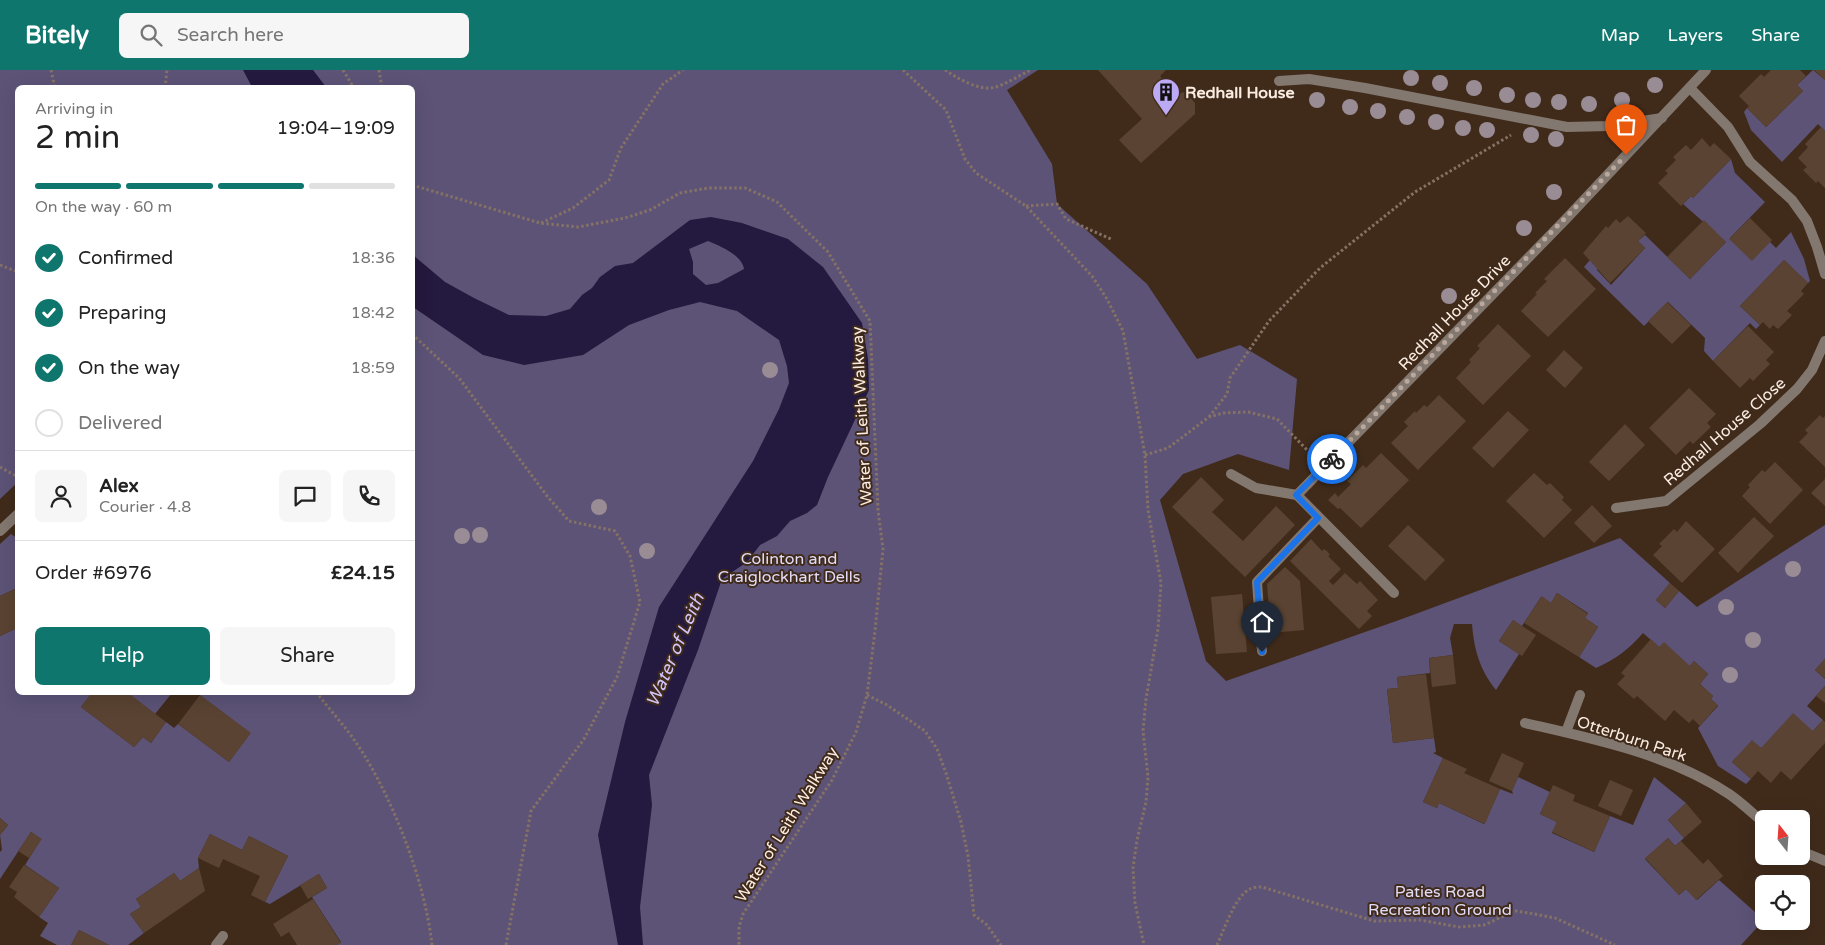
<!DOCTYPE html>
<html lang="en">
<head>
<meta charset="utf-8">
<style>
	body { margin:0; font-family:"Varela Round",sans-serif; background:#f6f6f6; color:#222; height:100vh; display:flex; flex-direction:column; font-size:19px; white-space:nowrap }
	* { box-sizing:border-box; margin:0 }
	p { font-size:16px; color:#767676 }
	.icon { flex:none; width:28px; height:28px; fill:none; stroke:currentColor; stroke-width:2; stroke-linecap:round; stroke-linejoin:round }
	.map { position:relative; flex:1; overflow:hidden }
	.side { position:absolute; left:15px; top:15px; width:400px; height:610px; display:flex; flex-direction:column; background:#fff; border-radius:8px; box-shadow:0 5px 20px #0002 }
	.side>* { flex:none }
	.needle { width:32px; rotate:343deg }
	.buttons { position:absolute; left:1755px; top:740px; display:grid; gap:10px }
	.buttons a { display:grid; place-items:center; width:55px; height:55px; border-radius:8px; background:#fff; box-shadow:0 5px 20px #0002; font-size:25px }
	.pin { position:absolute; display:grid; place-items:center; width:42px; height:42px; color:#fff; margin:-51px -21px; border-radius:50% 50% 50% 0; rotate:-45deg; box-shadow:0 0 5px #0007 }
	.pin .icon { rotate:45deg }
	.courier { position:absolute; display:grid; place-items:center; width:50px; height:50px; margin:-25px; border:4px solid #1a73e8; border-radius:50%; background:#fff; color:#222; box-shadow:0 1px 6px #0007 }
	.head em { font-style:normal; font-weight:600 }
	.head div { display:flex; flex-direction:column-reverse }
	.head { display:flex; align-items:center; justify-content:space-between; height:85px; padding:0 20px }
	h1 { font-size:32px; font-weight:600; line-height:38px }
	.bar { display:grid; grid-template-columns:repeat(4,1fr); gap:8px 5px; align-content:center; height:60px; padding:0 20px }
	.bar i { height:6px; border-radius:4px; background:#e0e0e0 }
	.bar .current { background:#0f766e }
	.bar p { grid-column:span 4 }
	.line { display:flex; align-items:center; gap:12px; padding:0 20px; border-top:1px solid #e0e0e0 }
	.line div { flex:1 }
	.round { display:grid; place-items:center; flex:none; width:52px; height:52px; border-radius:8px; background:#f6f6f6 }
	ol { padding:0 20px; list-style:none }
	li { display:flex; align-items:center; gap:15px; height:55px }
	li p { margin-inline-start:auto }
	li .icon { padding:5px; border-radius:50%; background:#0f766e; color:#fff; stroke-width:4 }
	li:last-child { color:#767676 }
	li i { width:28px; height:28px; border:2px solid #e0e0e0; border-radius:50% }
	.action { display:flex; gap:10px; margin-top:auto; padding:10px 20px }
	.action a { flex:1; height:58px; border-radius:8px; background:#0f766e; color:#fff; font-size:20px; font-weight:600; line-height:58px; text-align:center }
	.action a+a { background:#f6f6f6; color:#222 }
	header { display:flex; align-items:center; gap:30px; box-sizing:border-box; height:70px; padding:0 25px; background:#0f766e; color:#fff }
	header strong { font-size:24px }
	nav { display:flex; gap:28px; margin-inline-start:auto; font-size:18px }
	.search { width:350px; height:45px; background:#f6f6f6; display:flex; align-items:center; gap:12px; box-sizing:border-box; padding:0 18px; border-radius:8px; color:#767676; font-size:19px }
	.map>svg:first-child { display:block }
	.green { fill:#5c5377 }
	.water { fill:#24193e; fill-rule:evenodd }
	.building { fill:#5a4332 }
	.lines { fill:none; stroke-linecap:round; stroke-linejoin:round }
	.path { stroke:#857265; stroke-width:3; stroke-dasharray:2.5 2.5; stroke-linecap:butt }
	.service { stroke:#837870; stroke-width:10 }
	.minor { stroke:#837870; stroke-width:10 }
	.tree { fill:#998c95 }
	.done { stroke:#baa89c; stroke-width:5; stroke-dasharray:0 9 }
	.route { stroke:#1a73e8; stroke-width:6 }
	.labels { text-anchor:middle; stroke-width:4; stroke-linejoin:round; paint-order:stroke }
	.poi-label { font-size:16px; font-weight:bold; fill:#fbece2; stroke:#402b1b; text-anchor:start }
	.street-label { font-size:16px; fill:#fbece2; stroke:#402b1b }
	.park-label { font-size:16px; fill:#e1dcf8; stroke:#402b1b }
	.water-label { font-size:18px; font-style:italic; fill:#d1c5fd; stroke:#402b1b }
</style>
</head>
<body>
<header>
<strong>Bitely</strong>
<div class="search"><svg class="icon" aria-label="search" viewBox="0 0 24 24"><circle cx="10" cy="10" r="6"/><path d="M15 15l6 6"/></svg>Search here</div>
<nav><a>Map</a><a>Layers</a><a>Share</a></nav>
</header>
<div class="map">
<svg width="1825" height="875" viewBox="0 0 1825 875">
	<rect width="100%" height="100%" fill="#402b1b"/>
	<path class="green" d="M0,0h1038l-31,20 45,74 5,40 90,80 50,75 43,-14 57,34 -8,91 -51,-16 -55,20 -23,26 46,161 20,20 176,-62 218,-81 50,45 -14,17 9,8 14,-17 18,16 128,-82v134l-10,11 10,9v7l-18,20 16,14 -10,11 -52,17 -9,-7 -20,21 19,17 -5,5 -28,-18 -20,-38 20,-22 -7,-7 2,-3 -13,-12 8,-10 -14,-13 -4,5 -31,-19 -16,-14c-14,16 -27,26 -47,35l-17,-11 19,-30 -13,-9 3,-5 -31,-20 -6,10 -10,-6 -19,29 -9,-6 -14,21 20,13 -23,36c-16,-20 -22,-40 -24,-66h-18l-4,14 3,17 -24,3 1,15 -33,4 1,11 -11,1 6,54 41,-5 2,14 -3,1 10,5 -20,44 14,6 2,-5 45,21 16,-35 13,5 -1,-3 6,-14 32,15 -10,22 17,8 -5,11 42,19 16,-36 23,9 21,-48 32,26 -18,17 16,18 -9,8 -7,-8 -23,21 34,36 7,-6 11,11 22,-20 45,40 -23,25h-1404l4,-3 -29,-45 15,-9 -8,-14 -49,30 -5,-2 23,-46 -39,-20 -7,14 -32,-16 -12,24 1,10 -19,13 -6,-8 -38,26 5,8 -11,7 14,19 -16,12h-19l-30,-15 -8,15h-14l-17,-9 8,-13 -9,-6 20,-29 -34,-23 16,-26 -10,-7 -31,47v-27l2,-2 -2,-15 8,-10 -8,-7v-182l17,-8 1,64 74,1 -11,14 53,40 9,-10 8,6 15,-21 8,6 4,-4 51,38 21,-29 -53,-40 215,-1v-604h-394v394l-18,17z
		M1813,0l12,10v51l-7,-7 -36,38 -31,-32 -7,-18 3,-4 19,19 37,-36 -6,-6z
		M1731,89l4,14 30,29 -35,36 40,4 6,6 15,-16 13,27 6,22 -2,2 -24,-23 -44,46 20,19 -4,4 -6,-6 -37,38 -9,-10 1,-13 -37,-36 -24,24 -60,-59 6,-7 8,8 -1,2 14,15 34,-37 -7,-7 7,-6 45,44 36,-37 -43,-38 8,-8 2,2z
		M11,464l6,4v50l-17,8v-52z
		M127,623h45l-17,21z"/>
	<path class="water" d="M243,0h70l13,17h-74z
		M711,147l31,6 46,16 35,28 39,56 6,36 1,31 -41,87 -11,28 -10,8 -17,8 -13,15 -17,9 -13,17 -25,17 -24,71 -49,125 3,30 -12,102 3,38h-25l-20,-110 27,-113 34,-115 94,-146 26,-52 10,-26 -2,-17 -8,-26 -42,-29 -37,-9 -31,8 -40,15 -46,30 -59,10 -41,-10 -70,-48v-52l32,27 29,16 35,17 37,1 24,-7 12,-14 10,-7 8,-11 15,-11 18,-3 57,-43zM708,171c12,5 34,14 36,28l-26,14 -12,2 -13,-11v-12l-4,-13z"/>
	<path class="building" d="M1098,0h68l-6,6 16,18 9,-2 10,11v11l-54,49 -22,-23 23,-21z
		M1771,0h29l6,6 -9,9 6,6 -37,36 -19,-19 2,-2 -10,-10 22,-22 3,3z
		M1814,0h11v10z
		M1821,57l4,4v57l-7,-7 -2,2 -13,-13 4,-3 -9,-9 10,-11 -3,-3z
		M1702,68l8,9 4,-4 17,16 -38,39 -2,-2 -10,10 -23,-23 10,-10 -3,-2 11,-11 -3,-3 13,-12 5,5z
		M1628,146l18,17 -8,8 7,7 -35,35 -27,-30 23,-27 2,2 8,-9 4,4z
		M1750,148l22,22 -20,21 -23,-22z
		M1704,150l22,22 -36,37 -23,-22z
		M1565,188l31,31 -48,48 -27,-26 16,-17 -2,-1 12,-12 -3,-2z
		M1784,190l24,23 -7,8 3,3 -17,17 5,4 -14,14 -5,-4 -3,4 -7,-7 -3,3 -20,-19z
		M1667,232l24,23 -19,19 -24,-23z
		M1498,254l33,32 -48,49 -27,-27 15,-16 -2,-2 11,-12 -3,-2z
		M1748,256l26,26 -8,8 4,4 -17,17 -3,-3 -10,10 -27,-27z
		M1564,280l19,18 -18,20 -19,-18z
		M1689,318l27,26 -9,9 4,4 -18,17 -3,-3 -14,14 -27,-27z
		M1439,325l27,26 -48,49 -27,-27 17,-17 -4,-4 11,-11 1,2 8,-8 3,2z
		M1508,341l21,19 -36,38 -21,-20z
		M1820,345l3,3 2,-2v51l-26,-25 9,-9 -3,-3z
		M1625,354l20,21 -36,36 -20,-19z
		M1381,383l28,27 -48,48 -21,-20 -2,1 -10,-9 7,-7 3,4 13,-13 -4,-3 16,-16 3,3z
		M1775,392l28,28 -33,34 -28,-28 8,-9 -2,-2 14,-15 3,2z
		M1534,403l13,12 3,-2 14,14 -2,3 10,10 -28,28 -38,-37z
		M1201,407l23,23 -12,12 31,29 33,-35 19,19 -50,52 -73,-70z
		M1825,409v27l-14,-13z
		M1592,435l20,21 -18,17 -20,-20z
		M1754,447l20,19 -36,37 -20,-20z
		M1686,451l29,28 -33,34 -29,-28 9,-9 -3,-2 15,-15 3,3z
		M1408,455l37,35 -20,21 -37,-35z
		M1311,469l11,12 2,-2 3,2 3,4 -2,1 13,13 -12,12 4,4 12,-12 12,11 3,-3 18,19 -11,11 5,5 -13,13 -69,-68z
		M1285,497l15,14 4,49 -33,3 -4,-49z
		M1670,513l9,8 -14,17 -9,-8z
		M18,518v40l-18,8v-40z
		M1557,523l31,21 -3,4 13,9 -19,30 -55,-34 18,-27 9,7z
		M1242,524l5,58 -31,2 -5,-57z
		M1513,550l23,15 -14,21 -23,-15z
		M1651,569l8,8 5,-5 26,24 4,-5 14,13 -8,10 13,12 -2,3 7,6 -18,21 -7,-7 -4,4 -15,-13 -9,11 -28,-25 -3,3 -17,-15 8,-8 -4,-3z
		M1453,585l3,29 -24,3 -3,-29z
		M1825,589v20l-10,-9z
		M1426,604l8,64 -41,5 -6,-54 11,-1 -1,-11z
		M1825,616v17l-9,-7z
		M92,622h35l39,30 -15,21 -8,-6 -9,10 -53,-40z
		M200,625l51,38 -22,29 -51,-38z
		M1793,643l20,18 10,-11 2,2v21l-34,37 -10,-9 -10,12 -13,-12 -7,8 -19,-17 20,-22 9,8z
		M1502,683l22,10 -12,28 -23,-10z
		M1443,688l24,11 -3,4 36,16 -15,35 -46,-21 -2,5 -14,-6z
		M1610,710l23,10 -12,26 -23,-10z
		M1553,715l22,10 -2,6 37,15 -16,36 -42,-20 5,-10 -17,-8z
		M1686,733l16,19 -18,16 -16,-18z
		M0,748l8,7 -8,10z
		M31,762l11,7 -13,19 -11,-7z
		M210,764l32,16 7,-14 39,20 -23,46 -14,-7 9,-19 -37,-17 -4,9 -21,-10z
		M1668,768l7,8 6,-5 22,23 5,-5 15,17 -27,24 -10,-11 -7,6 -34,-37z
		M24,795l35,23 -20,29 -25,-20 3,-5 -8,-5z
		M199,798l6,23 -61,42 -14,-19 11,-7 -5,-8 38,-26 6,8z
		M319,804l8,14 -19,11 -8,-14z
		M313,829l28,44 -4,2h-40l-8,-13 -8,5 -8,-13z
		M79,860l30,15h-38z"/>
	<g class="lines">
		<path class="path" d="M51,0l4,18
			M343,0l11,18
			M379,0l3,18
			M903,0l43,40 19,49 11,14 50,33 66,70 15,23 16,32 22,124 3,55 13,73 -3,46 -12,70 -3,32 5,46 -2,25 -9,38 -4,28 2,35 9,42
			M945,0c12,8 35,22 51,17 12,-4 24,-12 35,-17
			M165,18l2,-18
			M412,115l128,38 38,4 47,-9 25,-8 30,-17 28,-5h37l32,14 51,50 42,69 8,189 5,39 -8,82 -8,64 -11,37 -24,48 -89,134 -4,13v18
			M1026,136l31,-2 9,15 47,21
			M541,153l32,-15 36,-28 12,-32 42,-64 20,-14
			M0,195l18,7
			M412,264l47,44 88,118 22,25 46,10 15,25 10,46 -23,75 -33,62 -53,72 -25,134
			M1209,347l18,-23 3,-16 39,-57 51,-53 95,-76 96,-57
			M1145,385l23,-7 41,-31 14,-4 25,-1 29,7 34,35
			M0,397l18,10
			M316,622c11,14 23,28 34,42 39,53 75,145 82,211
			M867,625l20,10 38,26 12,18 9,24 15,49 7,34 6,59 13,10 14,20
			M1217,875c7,-15 18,-49 33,-56 3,-2 8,-2 12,-2l112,34 46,-1 39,7 25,-2 31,-14 14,2 26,5 60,27"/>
		<path class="service" d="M1279,11l30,-2 56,9 202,39 42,-1 53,-8
			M1231,404l25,14 41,7
			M1262,581l-5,-69 61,-64"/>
		<path class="minor" d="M1690,18l38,39 22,35 42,38 15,21 10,26 8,27
			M1616,438l50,-7 94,-77 37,-35 15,-19 13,-29
			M0,461l18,-17
			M1394,523l-97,-98 269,-276 140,-149
			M1525,653c69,16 144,31 204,71 12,8 23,19 35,29
			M1566,662l14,-37
			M1801,781l24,10
			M216,875l7,-9"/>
	</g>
	<g class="tree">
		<circle cx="1411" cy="8" r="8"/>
		<circle cx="1440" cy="13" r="8"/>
		<circle cx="1655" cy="15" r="8"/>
		<circle cx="1474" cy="18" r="8"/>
		<circle cx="1507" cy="25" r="8"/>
		<circle cx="1317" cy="30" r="8"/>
		<circle cx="1533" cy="30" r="8"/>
		<circle cx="1622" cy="30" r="8"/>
		<circle cx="1559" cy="32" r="8"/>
		<circle cx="1589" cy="34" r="8"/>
		<circle cx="1350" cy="37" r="8"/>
		<circle cx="1378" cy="41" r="8"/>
		<circle cx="1407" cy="47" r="8"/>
		<circle cx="1436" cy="52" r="8"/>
		<circle cx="1463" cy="58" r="8"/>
		<circle cx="1487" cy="60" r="8"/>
		<circle cx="1531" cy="65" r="8"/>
		<circle cx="1556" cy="69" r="8"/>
		<circle cx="1554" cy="122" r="8"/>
		<circle cx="1524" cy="158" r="8"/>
		<circle cx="1449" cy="226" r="8"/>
		<circle cx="770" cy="300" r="8"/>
		<circle cx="599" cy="437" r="8"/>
		<circle cx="480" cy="465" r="8"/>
		<circle cx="462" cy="466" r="8"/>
		<circle cx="647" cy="481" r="8"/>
		<circle cx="1793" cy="499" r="8"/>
		<circle cx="1726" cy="537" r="8"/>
		<circle cx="1753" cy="570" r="8"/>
		<circle cx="1730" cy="605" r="8"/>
	</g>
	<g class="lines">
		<path class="done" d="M1332,389l294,-304"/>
		<path class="route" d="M1262,582l-5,-70 61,-64 -22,-23 36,-36"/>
	</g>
	<defs>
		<g id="building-pin" transform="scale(1.4375)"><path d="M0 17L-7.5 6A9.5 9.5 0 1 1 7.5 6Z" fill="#bcaaf5" stroke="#402b1b"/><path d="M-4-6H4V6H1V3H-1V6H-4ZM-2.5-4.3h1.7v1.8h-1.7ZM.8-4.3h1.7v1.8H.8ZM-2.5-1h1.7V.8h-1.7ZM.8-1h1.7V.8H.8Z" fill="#111"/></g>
	</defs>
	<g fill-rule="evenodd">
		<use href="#building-pin" x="1166" y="22"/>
	</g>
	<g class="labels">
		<g class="poi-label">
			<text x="1185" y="28">Redhall House</text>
		</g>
		<g class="street-label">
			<text transform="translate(1454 242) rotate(-46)" y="6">Redhall House Drive</text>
			<text transform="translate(861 346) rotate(-93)" y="6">Water of Leith Walkway</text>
			<text transform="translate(1724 361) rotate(-41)" y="6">Redhall House Close</text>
			<text transform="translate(1632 668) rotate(18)" y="6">Otterburn Park</text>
			<text transform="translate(786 754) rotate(-58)" y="6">Water of Leith Walkway</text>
		</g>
		<g class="park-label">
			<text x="789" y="494">Colinton and<tspan x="789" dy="18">Craiglockhart Dells</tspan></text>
			<text x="1440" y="827">Paties Road<tspan x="1440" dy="18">Recreation Ground</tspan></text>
		</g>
		<g class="water-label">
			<text transform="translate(675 580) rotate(-67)" y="6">Water of Leith</text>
		</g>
	</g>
</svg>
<div class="buttons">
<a><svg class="needle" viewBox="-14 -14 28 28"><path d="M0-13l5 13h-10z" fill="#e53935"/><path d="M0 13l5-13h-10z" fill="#767676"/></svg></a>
<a><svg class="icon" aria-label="locate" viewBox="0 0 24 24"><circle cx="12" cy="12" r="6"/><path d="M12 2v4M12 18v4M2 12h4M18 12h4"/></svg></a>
</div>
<div class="pin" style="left:1626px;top:85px;background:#ea580c"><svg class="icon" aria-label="bag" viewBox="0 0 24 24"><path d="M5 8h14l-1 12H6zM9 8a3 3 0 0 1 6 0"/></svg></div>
<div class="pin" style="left:1262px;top:582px;background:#1f2937"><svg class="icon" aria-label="home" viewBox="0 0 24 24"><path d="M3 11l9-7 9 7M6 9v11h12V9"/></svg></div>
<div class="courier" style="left:1332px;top:389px"><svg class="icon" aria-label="bike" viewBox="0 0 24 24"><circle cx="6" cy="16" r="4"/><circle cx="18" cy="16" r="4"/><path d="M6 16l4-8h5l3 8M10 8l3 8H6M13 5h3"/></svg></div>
<section class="side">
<div class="head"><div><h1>2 min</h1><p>Arriving in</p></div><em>19:04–19:09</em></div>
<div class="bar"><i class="current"></i><i class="current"></i><i class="current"></i><i></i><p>On the way · 60 m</p></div>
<ol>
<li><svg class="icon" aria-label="check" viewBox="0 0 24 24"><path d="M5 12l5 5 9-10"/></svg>Confirmed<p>18:36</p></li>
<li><svg class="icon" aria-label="check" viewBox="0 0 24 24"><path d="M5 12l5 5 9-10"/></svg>Preparing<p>18:42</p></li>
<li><svg class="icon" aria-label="check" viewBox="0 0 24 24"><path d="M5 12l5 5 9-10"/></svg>On the way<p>18:59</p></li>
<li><i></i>Delivered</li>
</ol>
<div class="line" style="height:90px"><a class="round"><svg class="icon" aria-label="person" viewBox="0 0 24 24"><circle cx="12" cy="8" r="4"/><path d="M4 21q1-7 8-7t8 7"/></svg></a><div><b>Alex</b><p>Courier · 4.8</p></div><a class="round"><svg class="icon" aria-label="chat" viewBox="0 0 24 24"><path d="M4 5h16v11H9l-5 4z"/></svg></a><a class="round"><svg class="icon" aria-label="phone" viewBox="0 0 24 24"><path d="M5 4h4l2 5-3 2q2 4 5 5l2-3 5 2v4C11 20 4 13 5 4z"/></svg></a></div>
<div class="line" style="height:65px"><div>Order #6976</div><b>£24.15</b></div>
<div class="action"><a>Help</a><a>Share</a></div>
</section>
</div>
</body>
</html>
